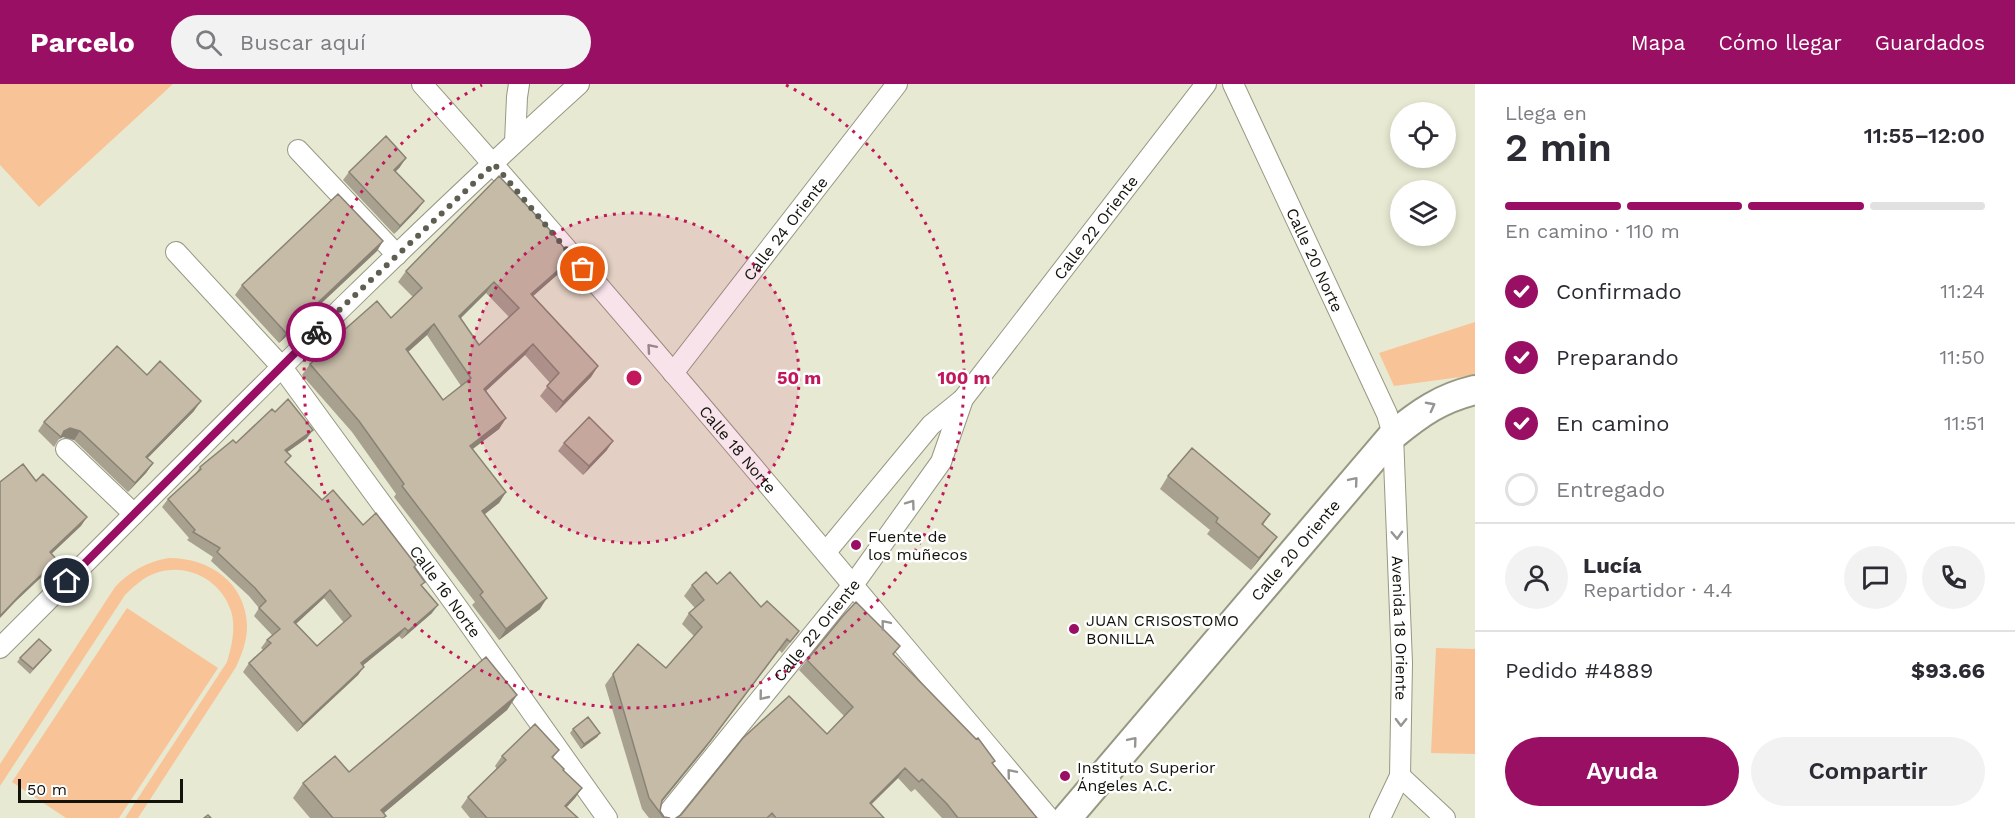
<!DOCTYPE html>
<html lang="es">
<head>
<meta charset="utf-8">
<style>
	body { margin:0; font-family:"Work Sans",sans-serif; background:#f2f2f3; color:#2b2b33; height:100vh; display:flex; flex-direction:column; font-size:22px; white-space:nowrap }
	* { box-sizing:border-box; margin:0 }
	p { font-size:20px; color:#7c7c81 }
	.icon { flex:none; width:33px; height:33px; fill:none; stroke:currentColor; stroke-width:2; stroke-linecap:round; stroke-linejoin:round }
	.map { position:relative; flex:1; overflow:hidden }
	.sheet { display:flex; flex-direction:column; background:#fff; width:540px }
	.sheet>* { flex:none }
	.controls { position:absolute; left:1390px; top:18px; display:grid; gap:12px }
	.controls a { display:grid; place-items:center; width:66px; height:66px; border-radius:50%; background:#fff; box-shadow:0 3px 9px #0003; font-size:30px }
	.scale { position:absolute; left:18px; bottom:15px; width:165px; box-sizing:border-box; padding-left:6px; border:3px solid #13130c; border-top:0; font-size:16px; line-height:21px; white-space:nowrap; color:#13130c; -webkit-text-stroke:4px #fff; paint-order:stroke }
	.pin { position:absolute; display:grid; place-items:center; width:51px; height:51px; color:#fff; margin:-26px; border:3px solid #fff; border-radius:50%; box-shadow:0 2px 6px #0007 }
	.courier { position:absolute; display:grid; place-items:center; width:60px; height:60px; margin:-30px; border:4px solid #980f64; border-radius:50%; background:#fff; color:#222; box-shadow:0 2px 8px #0007 }
	.overview em { font-style:normal; font-weight:600 }
	.overview div { display:flex; flex-direction:column-reverse }
	.overview { display:flex; align-items:center; justify-content:space-between; height:102px; padding:0 30px }
	h1 { font-size:39px; font-weight:600; line-height:45px }
	.bar { display:grid; grid-template-columns:repeat(4,1fr); gap:9px 6px; align-content:center; height:72px; padding:0 30px }
	.bar i { height:8px; border-radius:4px; background:#e1e1e2 }
	.bar .active { background:#980f64 }
	.bar p { grid-column:span 4 }
	.line { display:flex; align-items:center; gap:15px; padding:0 30px; border-top:2px solid #e1e1e2 }
	.line div { flex:1 }
	.round { display:grid; place-items:center; flex:none; width:63px; height:63px; border-radius:32px; background:#f2f2f3 }
	ol { padding:0 30px; list-style:none }
	li { display:flex; align-items:center; gap:18px; height:66px }
	li p { margin-inline-start:auto }
	li .icon { padding:6px; border-radius:50%; background:#980f64; color:#fff; stroke-width:4 }
	li:last-child { color:#7c7c81 }
	li i { width:33px; height:33px; border:3px solid #e1e1e2; border-radius:50% }
	.action { display:flex; gap:12px; margin-top:auto; padding:12px 30px }
	.action a { flex:1; height:69px; border-radius:36px; background:#980f64; color:#fff; font-size:24px; font-weight:600; line-height:69px; text-align:center }
	.action a+a { background:#f2f2f3; color:#2b2b33 }
	header { display:flex; align-items:center; gap:36px; box-sizing:border-box; height:84px; padding:0 30px; background:#980f64; color:#fff }
	header strong { font-size:28px }
	nav { display:flex; gap:33px; margin-inline-start:auto; font-size:21px }
	.search { width:420px; height:54px; background:#f2f2f3; display:flex; align-items:center; gap:15px; box-sizing:border-box; padding:0 21px; border-radius:33px; color:#7c7c81; font-size:22px }
	main { display:flex; flex:1; min-height:0 }
	.map>svg:first-child { display:block }
	.green { fill:#f8c397 }
	.lines { fill:none; stroke-linecap:round; stroke-linejoin:round }
	.street-casing { stroke:#979883; stroke-width:22 }
	.secondary-casing { stroke:#979883; stroke-width:32 }
	.street { stroke:#fff; stroke-width:20 }
	.secondary { stroke:#fff; stroke-width:28 }
	.wall { fill:#a9a190; fill-rule:evenodd }
	.shaded-wall { fill:#8a8375 }
	.building { fill:#c5bba7; stroke:#8a8375; stroke-width:1.5; fill-rule:evenodd }
	.oneway { stroke:#959592 }
	.done { stroke:#5e5e51; stroke-width:6; stroke-dasharray:0 10.8 }
	.route { stroke:#980f64; stroke-width:8 }
	.ring { fill:none; stroke:#c2185b; stroke-width:3; stroke-dasharray:3 6 }
	.poi-dot { fill:#980f64; stroke:#fff; stroke-width:2 }
	.labels { text-anchor:middle; stroke-width:5; stroke-linejoin:round; paint-order:stroke }
	.street-label { font-size:16px; fill:#13130c; stroke:#fff }
	.poi-label { font-size:16px; fill:#13130c; stroke:#fff; text-anchor:start }
	.centre { fill:#c2185b; stroke:#fff; stroke-width:3 }
	.ring-label { font-size:18px; text-anchor:middle; font-weight:bold; fill:#c2185b; stroke:#fff; stroke-width:5; stroke-linejoin:round; paint-order:stroke }
</style>
</head>
<body>
<header>
<strong>Parcelo</strong>
<div class="search"><svg class="icon" aria-label="search" viewBox="0 0 24 24"><circle cx="10" cy="10" r="6"/><path d="M15 15l6 6"/></svg>Buscar aquí</div>
<nav><a>Mapa</a><a>Cómo llegar</a><a>Guardados</a></nav>
</header>
<main>
<div class="map">
<svg width="1475" height="734" viewBox="0 0 1475 734">
	<rect width="100%" height="100%" fill="#e8e9d2"/>
	<path class="green" d="M0,0h173l-134,123 -39,-42z
		M1475,238v53l-81,11 -15,-33z
		M169,474c41,0 77,25 78,68 0,15 -5,28 -11,41l-98,151h-13l102,-156c5,-16 9,-35 4,-51 -10,-31 -44,-49 -75,-38 -12,4 -22,13 -31,22l-125,191v-22l115,-177c14,-15 33,-26 54,-29z
		M127,524l91,60 -99,150h-53l-54,-36z
		M1436,564l39,1v105l-44,-1z"/>
	<g class="lines">
		<g class="street-casing">
			<g id="street">
				<path id="s1" d="M422,0c214,240 419,488 627,734"/>
				<path id="s2" d="M1233,0l154,330 6,21 9,228 -2,113 -20,42"/>
				<path d="M515,58l2,-45 2,-13"/>
				<path d="M298,66l99,105"/>
				<path id="s3" d="M176,168l105,114 174,238 152,214"/>
				<path id="s4" d="M673,289l224,-289"/>
				<path d="M66,365l68,65"/>
				<path id="s5" d="M826,468l105,-127 32,-26 243,-315"/>
				<path d="M0,564c191,-190 379,-383 579,-564"/>
				<path d="M1400,692l45,42"/>
				<path id="s6" d="M664,734l189,-233 88,-123 22,-63"/>
			</g>
		</g>
		<g class="secondary-casing">
			<g id="secondary">
				<path id="s7" d="M1067,734l326,-383c27,-22 48,-37 82,-45"/>
			</g>
		</g>
		<use href="#street" class="street"/>
		<use href="#secondary" class="secondary"/>
	</g>
	<path class="wall" d="M400,83l-5,5 23,37 -24,25 -51,-54 6,-8z
		M383,157l-6,10 -98,92 -44,-48 7,-10z
		M572,174l-7,10 -32,28 65,70 -7,11 -35,36 -16,-17 10,-13 -25,-28 -39,36 20,27 -7,11 -26,20 33,43 -7,11 -15,11 56,95 -41,31 -27,-35 3,-3 -81,-105 2,-3 -44,-62 -50,-57 8,-11 25,-22 7,-10 49,-14 22,-21 -15,-15 8,-11zM486,209l23,24 -30,28 -19,-27zM427,251l34,51 -18,14 -35,-48z
		M147,291l47,36 -47,47 6,5 -7,10 -18,19 -54,-52 -11,-3 -4,2 -5,8 -16,-16 6,-9z
		M307,354l-20,14 -1,11 36,37 41,25 52,42 17,46 -30,26 -3,-3 -36,29 -5,10 -61,57 -54,-60 6,-9 14,-13 -2,-2 6,-8 5,-5 -18,-19 5,-8 -10,-12 -38,-35 2,-4 -26,-17 2,-2 -27,-31 6,-8 26,-23 6,-9 36,-24zM324,514l20,25 -27,23 -21,-22z
		M564,359l43,7 -24,25 -25,-24z
		M1168,392l102,38 -7,11 5,24 -17,21 -44,-36 3,-4 -50,-41z
		M717,500l44,23 38,24 -17,22 -3,-3 -75,100 -42,52 -2,9 4,6 6,1h-21l-7,-9 -37,-124 8,-11 53,-6 28,-32 -12,-12 7,-11 6,-5 -11,-12 8,-11z
		M48,570l-18,20 -13,-12 3,-4z
		M894,571l101,106 -2,3 44,54h-95l-27,-29 -4,3 -13,-14 -27,27 13,13h-208l151,-84 17,-18 -45,-46 8,-10z
		M517,611l-10,15 -123,103v5h-74l-17,-20 10,-15 46,-11z
		M573,645l27,4 -3,4 -16,12 -11,-16z
		M559,666l-6,8 10,13 19,17 -7,10 -9,9 12,11h-108l-9,-11 7,-10 29,-28 -2,-3 7,-10z"/>
	<path class="shaded-wall" d="M406,74l-6,9 -12,12 6,-9z
		M424,117l-6,8 -24,25 6,-8z
		M383,157l-6,10 -98,92 7,-10z
		M572,174l-7,10 -41,36 7,-10z
		M494,198l-8,11 -34,34 7,-11z
		M434,240l-7,11 -28,25 7,-11z
		M533,260l-8,11 -49,45 8,-11z
		M598,282l-7,11 -35,36 7,-11z
		M201,317l-7,10 -55,56 7,-10z
		M506,334l-7,11 -36,27 7,-10z
		M70,344l10,3 -6,9 -11,-3 -4,2 5,-8z
		M313,346l-6,8 -28,20 6,-8z
		M613,357l-6,9 -24,25 6,-9z
		M153,379l-7,10 -18,19 7,-9z
		M506,408l-7,11 -24,19 7,-11z
		M87,433l-6,9 -37,35 6,-9z
		M1277,453l-9,12 -17,21 8,-12z
		M57,476l-6,8 -36,34 -15,16v-2l21,-22z
		M330,506l-6,8 -36,33 6,-9z
		M547,514l-7,11 -41,31 7,-11z
		M438,521l-6,8 -30,26 6,-8z
		M405,544l-6,8 -44,36 6,-9z
		M787,555l-83,111 -49,60 7,-10z
		M364,583l-6,8 -61,57 6,-8z
		M517,611l-10,15 -129,108 3,-8z
		M600,649l-3,4 -16,12 3,-5z
		M905,684l-7,10 -36,35 8,-10z
		M582,704l-7,10 -17,19 7,-11z"/>
	<path class="building" d="M386,52l20,22 -12,12 30,31 -24,25 -51,-54z
		M499,92l50,53 23,29 -41,36 67,72 -35,36 -16,-16 12,-13 -26,-29 -49,45 22,29 -36,28 36,46 -24,19 65,87 -41,31 -26,-34 3,-3 -81,-106 2,-2 -45,-63 -49,-57 34,-30 -2,-2 35,-31 14,17 31,-30 -16,-17zM494,198l25,26 -40,37 -20,-29zM434,240l37,54 -28,22 -37,-51z
		M338,110l45,47 -97,92 -44,-48z
		M117,262l30,29 13,-14 41,40 -55,56 7,6 -18,20 -55,-52 -10,-3 -6,3 -3,6 -17,-15z
		M288,315l25,31 -28,20 6,6 -6,6 37,38 11,-10 30,35 13,-12 40,52 -2,2 11,15 -4,3 17,20 -30,26 -3,-3 -44,35 3,4 -61,57 -54,-61 22,-20 -4,-3 13,-11 -21,-21 7,-7 -11,-13 -38,-36 3,-4 -27,-16 2,-2 -27,-31 33,-30 -1,-2 33,-27 3,3 36,-34 3,3zM330,506l21,26 -34,30 -23,-24z
		M589,333l24,24 -24,25 -25,-23z
		M1192,364l78,66 -8,10 15,13 -18,21 -43,-36 2,-4 -50,-42z
		M23,380l13,17 7,-7 44,43 -37,35 7,8 -36,34 -21,22v-134z
		M706,488l11,12 13,-12 31,35 6,-6 32,30 -9,11 -3,-3 -76,101 -49,60 -2,11 4,6 6,1h-6l-15,-20 -36,-124 25,-30 28,24 36,-41 -13,-14 15,-13 -12,-15z
		M856,518l44,44 -7,8 83,85 2,-1 17,23 -3,2 45,55h-79l-11,-14 -25,-25 -3,3 -14,-14 -35,35 14,15h-108l-4,-5 -5,5h-91l5,-3 62,-77 46,-42 38,38 26,-27 -46,-47 35,-43z
		M39,555l12,11 -18,19 -13,-11z
		M486,573l31,38 -136,115 5,6 -3,2h-50l-30,-35 32,-27 14,16z
		M588,633l12,16 -16,11 -11,-15z
		M535,640l24,26 -7,7 12,12 -1,1 19,18 -17,18 13,12h-91l-19,-21 38,-37 -4,-4z
		M208,731l3,3h-7z"/>
	<defs><path id="oneway-chevron" d="M-2-3.5L2.5 0L-2 3.5" fill="none" stroke-width="1.6" stroke-linecap="round" stroke-linejoin="round" transform="scale(1.5)"/></defs>
	<g class="oneway">
		<use href="#oneway-chevron" transform="translate(651 264) rotate(-131)"/>
		<use href="#oneway-chevron" transform="translate(1431 322) rotate(-28)"/>
		<use href="#oneway-chevron" transform="translate(1354 397) rotate(-50)"/>
		<use href="#oneway-chevron" transform="translate(911 420) rotate(-54)"/>
		<use href="#oneway-chevron" transform="translate(1397 451) rotate(88)"/>
		<use href="#oneway-chevron" transform="translate(885 540) rotate(-130)"/>
		<use href="#oneway-chevron" transform="translate(763 612) rotate(129)"/>
		<use href="#oneway-chevron" transform="translate(1401 638) rotate(91)"/>
		<use href="#oneway-chevron" transform="translate(1133 657) rotate(-50)"/>
		<use href="#oneway-chevron" transform="translate(1011 689) rotate(-130)"/>
	</g>
	<g class="lines">
		<path class="done" d="M316,248l178,-168 89,105"/>
		<path class="route" d="M67,497l249,-249"/>
	</g>
	<circle cx="634" cy="294" r="165" fill="#c2185b" fill-opacity=".12"/>
	<g class="ring">
		<circle cx="634" cy="294" r="165"/>
		<path d="M786 1A330 330 0 1 1 482 1"/>
	</g>
	<g class="poi-dot">
		<circle cx="856" cy="461" r="6"/>
		<circle cx="1074" cy="545" r="6"/>
		<circle cx="1065" cy="692" r="6"/>
	</g>
	<g class="labels">
		<g class="street-label">
			<text dy="6" stroke="none"><textPath href="#s5" startOffset="423">Calle 22 Oriente</textPath></text>
			<text dy="6" stroke="none"><textPath href="#s4" startOffset="183">Calle 24 Oriente</textPath></text>
			<text dy="6" stroke="none"><textPath href="#s2" startOffset="194">Calle 20 Norte</textPath></text>
			<text dy="6" stroke="none"><textPath href="#s1" startOffset="483">Calle 18 Norte</textPath></text>
			<text dy="6" stroke="none"><textPath href="#s7" startOffset="352">Calle 20 Oriente</textPath></text>
			<text dy="6" stroke="none"><textPath href="#s3" startOffset="434">Calle 16 Norte</textPath></text>
			<text dy="6" stroke="none"><textPath href="#s2" startOffset="579">Avenida 18 Oriente</textPath></text>
			<text dy="6" stroke="none"><textPath href="#s6" startOffset="242">Calle 22 Oriente</textPath></text>
		</g>
		<g class="poi-label">
			<text x="868" y="458">Fuente de<tspan x="868" dy="18">los muñecos</tspan></text>
			<text x="1086" y="542">JUAN CRISOSTOMO<tspan x="1086" dy="18">BONILLA</tspan></text>
			<text x="1077" y="689">Instituto Superior<tspan x="1077" dy="18">Ángeles A.C.</tspan></text>
		</g>
	</g>
	<circle cx="634" cy="294" r="9" class="centre"/>
	<g class="ring-label">
		<text x="799" y="300">50 m</text>
		<text x="964" y="300">100 m</text>
	</g>
</svg>
<div class="controls">
<a><svg class="icon" aria-label="locate" viewBox="0 0 24 24"><circle cx="12" cy="12" r="6"/><path d="M12 2v4M12 18v4M2 12h4M18 12h4"/></svg></a>
<a><svg class="icon" aria-label="layers" viewBox="0 0 24 24"><path d="M12 4l9 5-9 5-9-5zM3 14l9 5 9-5"/></svg></a>
</div>
<div class="scale">50 m</div>
<div class="pin" style="left:583px;top:185px;background:#ea580c"><svg class="icon" aria-label="bag" viewBox="0 0 24 24"><path d="M5 8h14l-1 12H6zM9 8a3 3 0 0 1 6 0"/></svg></div>
<div class="pin" style="left:67px;top:497px;background:#1f2937"><svg class="icon" aria-label="home" viewBox="0 0 24 24"><path d="M3 11l9-7 9 7M6 9v11h12V9"/></svg></div>
<div class="courier" style="left:316px;top:248px"><svg class="icon" aria-label="bike" viewBox="0 0 24 24"><circle cx="6" cy="16" r="4"/><circle cx="18" cy="16" r="4"/><path d="M6 16l4-8h5l3 8M10 8l3 8H6M13 5h3"/></svg></div>
</div>
<section class="sheet">
<div class="overview"><div><h1>2 min</h1><p>Llega en</p></div><em>11:55–12:00</em></div>
<div class="bar"><i class="active"></i><i class="active"></i><i class="active"></i><i></i><p>En camino · 110 m</p></div>
<ol>
<li><svg class="icon" aria-label="check" viewBox="0 0 24 24"><path d="M5 12l5 5 9-10"/></svg>Confirmado<p>11:24</p></li>
<li><svg class="icon" aria-label="check" viewBox="0 0 24 24"><path d="M5 12l5 5 9-10"/></svg>Preparando<p>11:50</p></li>
<li><svg class="icon" aria-label="check" viewBox="0 0 24 24"><path d="M5 12l5 5 9-10"/></svg>En camino<p>11:51</p></li>
<li><i></i>Entregado</li>
</ol>
<div class="line" style="height:108px"><a class="round"><svg class="icon" aria-label="person" viewBox="0 0 24 24"><circle cx="12" cy="8" r="4"/><path d="M4 21q1-7 8-7t8 7"/></svg></a><div><b>Lucía</b><p>Repartidor · 4.4</p></div><a class="round"><svg class="icon" aria-label="chat" viewBox="0 0 24 24"><path d="M4 5h16v11H9l-5 4z"/></svg></a><a class="round"><svg class="icon" aria-label="phone" viewBox="0 0 24 24"><path d="M5 4h4l2 5-3 2q2 4 5 5l2-3 5 2v4C11 20 4 13 5 4z"/></svg></a></div>
<div class="line" style="height:78px"><div>Pedido #4889</div><b>$93.66</b></div>
<div class="action"><a>Ayuda</a><a>Compartir</a></div>
</section>
</main>
</body>
</html>
